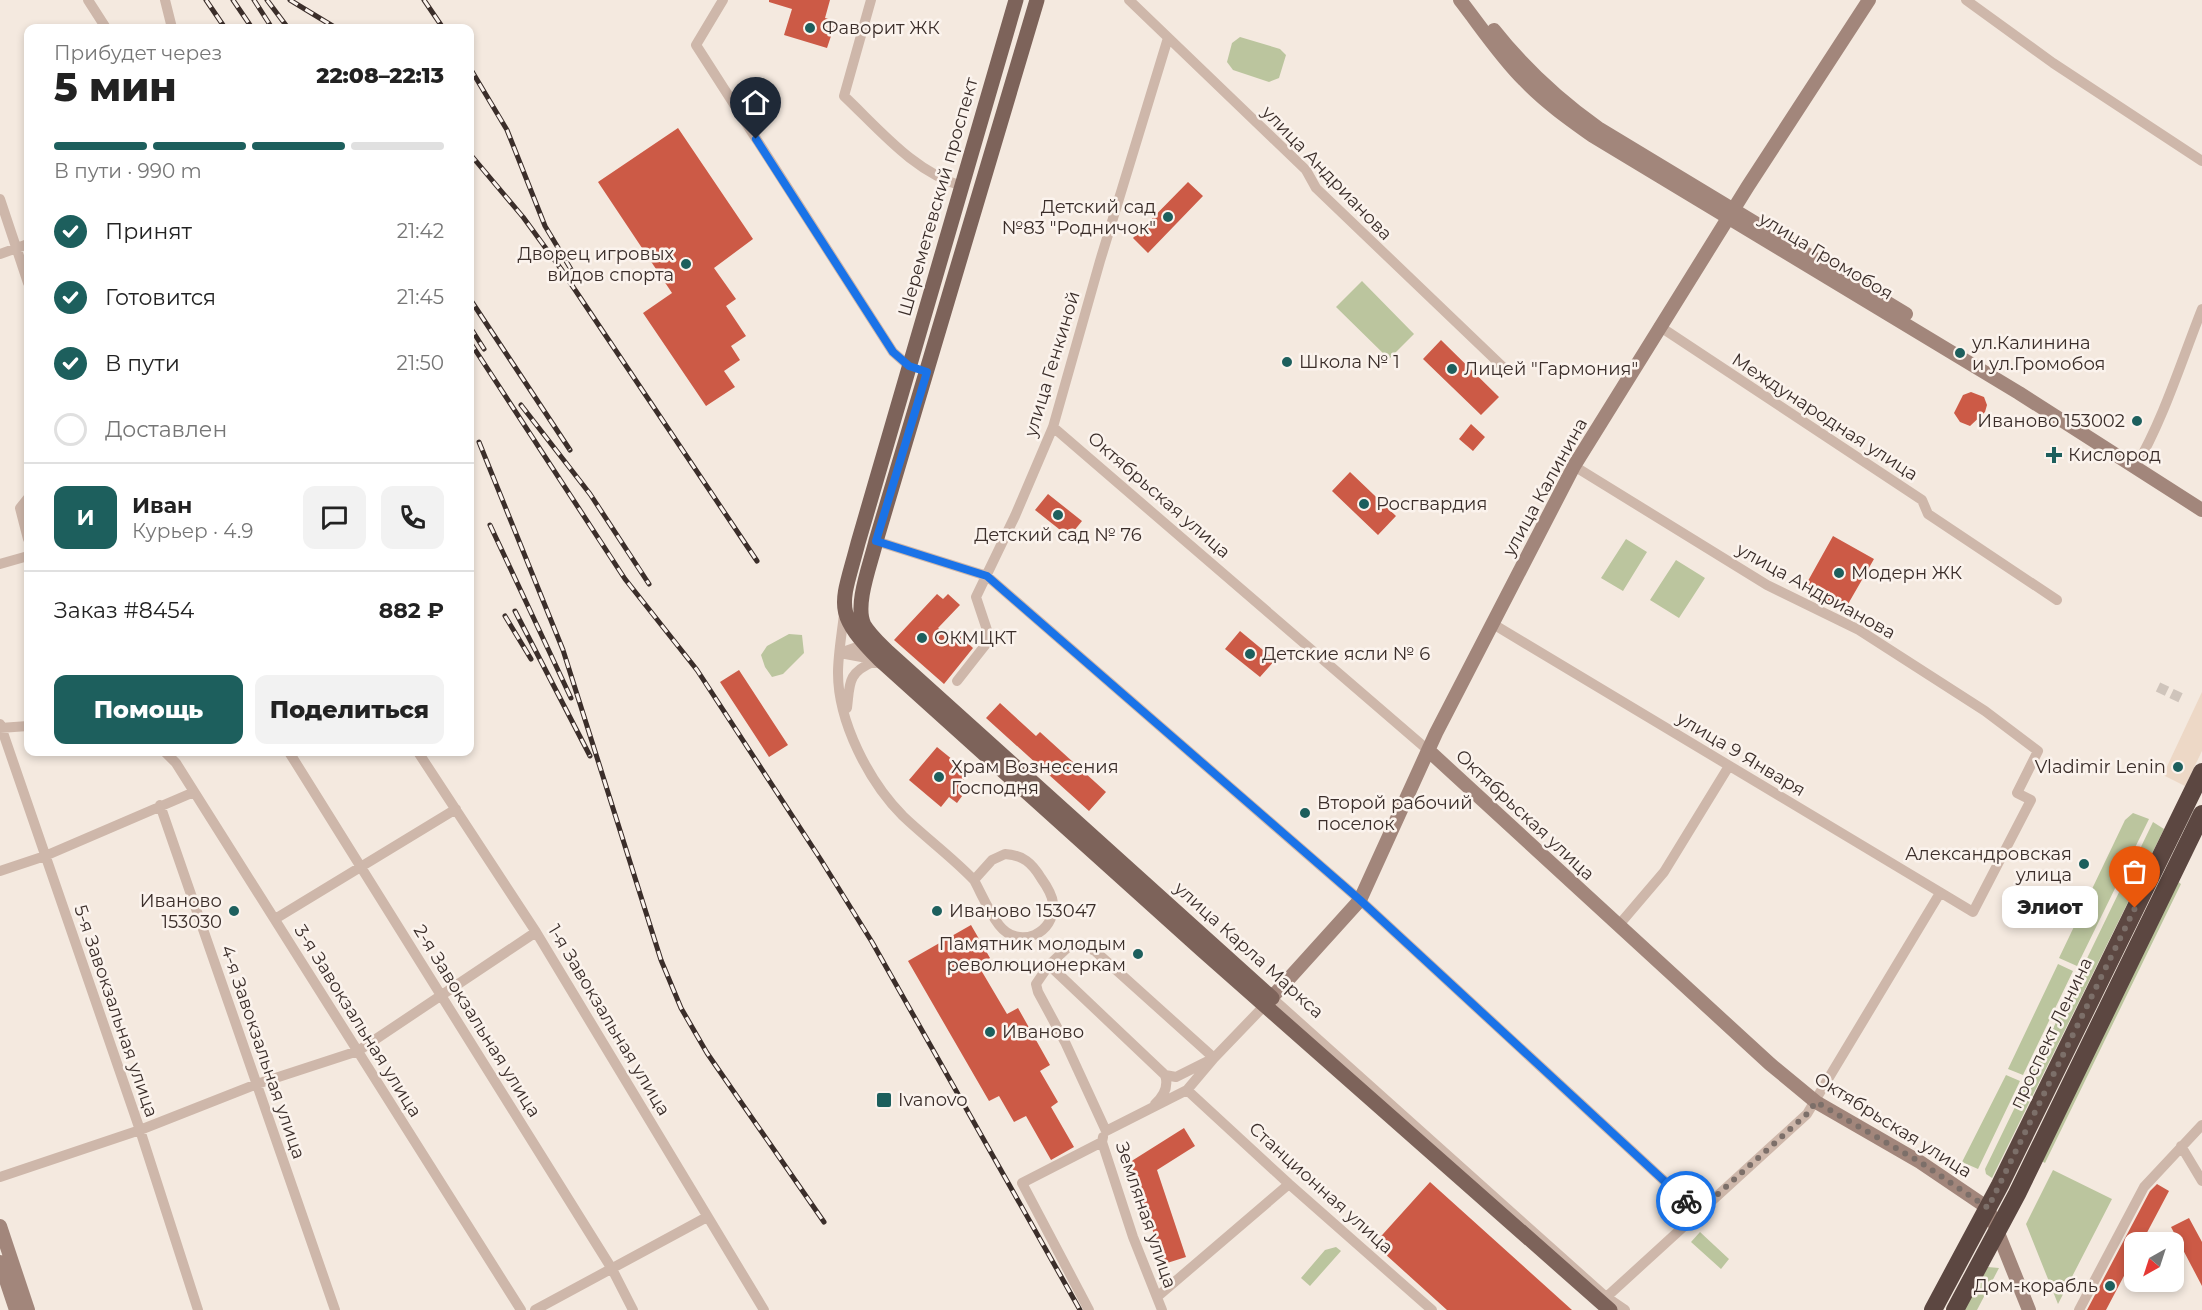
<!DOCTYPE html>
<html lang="ru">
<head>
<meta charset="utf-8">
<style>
	body { margin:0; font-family:Montserrat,sans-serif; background:#f2f2f2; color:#222; height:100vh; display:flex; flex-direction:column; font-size:22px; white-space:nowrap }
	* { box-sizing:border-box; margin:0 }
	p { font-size:20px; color:#767676 }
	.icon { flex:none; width:33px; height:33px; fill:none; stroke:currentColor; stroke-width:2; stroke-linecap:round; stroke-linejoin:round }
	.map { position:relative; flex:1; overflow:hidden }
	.panel { position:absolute; left:24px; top:24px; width:450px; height:732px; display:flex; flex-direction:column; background:#fff; border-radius:12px; box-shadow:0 3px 9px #0003 }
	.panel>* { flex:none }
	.needle { width:39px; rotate:219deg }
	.buttons { position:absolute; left:2124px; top:1232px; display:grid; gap:12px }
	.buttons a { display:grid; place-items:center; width:60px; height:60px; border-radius:12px; background:#fff; box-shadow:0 3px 9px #0003; font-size:30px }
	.pin { position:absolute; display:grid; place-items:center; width:51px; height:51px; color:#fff; margin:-62px -26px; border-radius:50% 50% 50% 0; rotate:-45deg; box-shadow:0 0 6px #0007 }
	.pin .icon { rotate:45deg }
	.courier { position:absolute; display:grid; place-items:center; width:60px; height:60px; margin:-30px; border:4px solid #1a73e8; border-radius:50%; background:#fff; color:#222; box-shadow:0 2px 8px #0007 }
	.bubble { position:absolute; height:42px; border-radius:12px; background:#fff; box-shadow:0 3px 9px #0003; font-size:20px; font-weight:800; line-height:42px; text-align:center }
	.headline em { font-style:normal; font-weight:800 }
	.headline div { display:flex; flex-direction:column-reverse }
	.headline { display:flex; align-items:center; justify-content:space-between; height:102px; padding:0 30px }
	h1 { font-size:39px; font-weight:800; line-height:45px }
	.bar { display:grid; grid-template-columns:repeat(4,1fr); gap:9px 6px; align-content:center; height:72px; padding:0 30px }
	.bar i { height:8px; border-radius:4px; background:#e0e0e0 }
	.bar .selected { background:#1d5f5d }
	.bar p { grid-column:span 4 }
	.line { display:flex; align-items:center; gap:15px; padding:0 30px; border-top:2px solid #e0e0e0 }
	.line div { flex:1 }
	.round { display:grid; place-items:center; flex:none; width:63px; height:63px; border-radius:12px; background:#f2f2f2 }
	ol { padding:0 30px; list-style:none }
	li { display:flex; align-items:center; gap:18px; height:66px }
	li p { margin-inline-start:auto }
	li .icon { padding:6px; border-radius:50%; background:#1d5f5d; color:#fff; stroke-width:4 }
	li:last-child { color:#767676 }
	li i { width:33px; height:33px; border:3px solid #e0e0e0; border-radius:50% }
	.cta { display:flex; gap:12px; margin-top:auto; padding:12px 30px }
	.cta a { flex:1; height:69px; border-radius:12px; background:#1d5f5d; color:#fff; font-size:24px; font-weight:800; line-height:69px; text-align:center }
	.cta a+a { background:#f2f2f2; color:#222 }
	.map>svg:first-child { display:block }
	.green { fill:#bbc59e }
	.plaza { fill:#edd8c6 }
	.building { fill:#cc5a46 }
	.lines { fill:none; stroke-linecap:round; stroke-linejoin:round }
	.street-tunnel { stroke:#cfc4bb; stroke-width:10; stroke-dasharray:10 5; stroke-linecap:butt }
	.street { stroke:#ceb7aa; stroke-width:10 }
	.secondary { stroke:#a2867b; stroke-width:14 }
	.primary { stroke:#7d635a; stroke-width:15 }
	.highway { stroke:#5c4741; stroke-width:18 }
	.rail-casing { stroke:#3b2e2a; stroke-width:5 }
	.rail { stroke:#fbf3ed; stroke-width:3; stroke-dasharray:9; stroke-linecap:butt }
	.done { stroke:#7c6f69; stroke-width:6; stroke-dasharray:0 10.8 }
	.route { stroke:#1a73e8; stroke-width:8 }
	.poi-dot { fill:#1d5f5d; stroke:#fbf3ed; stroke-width:2 }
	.labels { text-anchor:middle; stroke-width:5; stroke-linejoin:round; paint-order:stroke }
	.poi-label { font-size:18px; fill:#3b2e2a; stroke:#fbf3ed; text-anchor:start }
	.street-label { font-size:18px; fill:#3b2e2a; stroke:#fbf3ed }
</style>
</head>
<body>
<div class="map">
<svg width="2202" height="1310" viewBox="0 0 2202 1310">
	<rect width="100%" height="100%" fill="#f4e9df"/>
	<path class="green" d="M1240,37l40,12 6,6 -7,23 -10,4 -36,-12 -6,-8 5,-19z
		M1362,281l52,53 -25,25 -53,-52z
		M1626,539l21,13 -24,39 -22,-13z
		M1676,560l29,18 -26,40 -29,-18z
		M789,634l13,1 2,18 -21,21 -11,3 -7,-10 -4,-12 6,-9z
		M2133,813l16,6 -72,147 -18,-8 66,-138z
		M2153,822l11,7 -172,349 -6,-4 -1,-5z
		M2174,879l7,5 -136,279 -5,-3z
		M2058,964l15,7 -50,104 -15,-6z
		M2006,1075l14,6 -42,88 -16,-7z
		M2053,1170l59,29 -54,105 -32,-80z
		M1700,1232l29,27 -8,10 -30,-27z
		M1336,1247l5,4 -31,35 -9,-8 24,-28z
		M1988,1267l11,1 -22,42h-15z"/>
	<path class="plaza" d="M2202,692v59l-17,35 -22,-11z"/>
	<path class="building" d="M769,0h61l-5,18 11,3 -9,27 -43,-13 8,-26 -23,-7z
		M678,128l75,111 -39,29 22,31 -10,7 20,30 -15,10 9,14 -16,11 11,16 -29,19 -63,-93 29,-20 -74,-111z
		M1188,182l15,14 -55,57 -15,-15z
		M1441,340l58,57 -18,18 -58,-56z
		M1971,392l13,5 3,8 -2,7 -15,14 -10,-4 -6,-9 9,-18z
		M1471,424l14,13 -12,14 -14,-12z
		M1350,472l46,44 -18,19 -46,-44z
		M1048,494l34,27 -13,16 -34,-27z
		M1833,536l41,23 -30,52 -40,-23z
		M937,594l6,5 5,-5 12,11 -22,23 16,15 6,-7 13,12 -29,36 -50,-44z
		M1240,631l35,29 -15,17 -35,-28z
		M739,670l49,75 -19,12 -49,-75z
		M1000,703l36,33 4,-4 66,60 -17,19 -103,-93z
		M937,747l32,26 -11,13 7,6 -8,11 -8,-6 -8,10 -32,-27z
		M971,925l19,33 -12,7 29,49 11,-6 32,57 -10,6 18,31 -7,5 23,40 -23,13 -25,-44 -12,6 -15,-26 -10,5 -81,-140z
		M1184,1128l11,18 -38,24 29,87 -22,7 -34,-102z
		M1430,1182l142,128h-125l-73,-66z
		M2157,1184l12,7 -27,51h-8v15l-28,53h-19l63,-119z
		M2189,1218l13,24v44l-31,-59z"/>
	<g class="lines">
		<path class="street-tunnel" d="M2158,687l25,12"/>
		<path class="street" d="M88,0l18,28
			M165,0l7,28
			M723,0l-27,45 197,307 16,14
			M871,0l-27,96c36,34 70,76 118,90
			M1129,0l177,170 10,18 187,179
			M1966,0l87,63 149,98
			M0,199l28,84
			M0,254l28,-10
			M1659,326l263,174 6,14 129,86
			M1053,427l376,324
			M2135,468c29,-50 46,-106 67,-159
			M28,498l-8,10 8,31
			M876,541l111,35 373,324 338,312
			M0,564l28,-8
			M844,614c-2,19 -6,40 -6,59 0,49 31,109 65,143 23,22 49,41 71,64
			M1493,624l480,288 58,-112 -14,-7 21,-42 -53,-40 -126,-81 -92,-45 -193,-119
			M840,653l17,-6h14
			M840,653l38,7
			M957,681l33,-42 -14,-42 39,-81 38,-89 47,-166 68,-223
			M847,708c3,-24 0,-35 26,-46l12,3
			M0,724l140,406 58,180
			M0,728l28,-2
			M165,752l11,11 345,547
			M289,752l323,517 21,41
			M418,752l118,180 228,378
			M160,805l175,505
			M1005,854c18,1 27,9 36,24 5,7 11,16 12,25 3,31 -35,47 -54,22 -10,-13 -17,-30 -25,-45l18,-20z
			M0,871l45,-15 149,-64
			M275,919l181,-110
			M1618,926l46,-54 65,-106
			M1049,965l116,110 11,2 38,-19
			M1272,998l334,299 19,13
			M1187,1090l102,94 143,126
			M1155,1104c9,-8 14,-17 10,-29
			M1106,1131l-41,-89 -27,-50 -2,-8 13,-19 20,-19 12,-1 14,6 119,107
			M1106,1131l81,-41 27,-32 51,-53
			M1103,1137l-1,5 31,95 29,73
			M2181,1146l21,35
			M0,1177l140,-47 117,-46 101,-33 178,-119
			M1157,1297l132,-113
			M1601,1302l206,-188 133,-221
			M535,1310l172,-93
			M1089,1310l-67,-127 80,-41
			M2079,1310l65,-123 58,-62"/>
		<path class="secondary" d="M1460,0c21,27 40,56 64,80 21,22 45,39 69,56l426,257 183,117
			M1494,30c30,38 65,70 104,98l308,186
			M1429,751l341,313 46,38 104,60 68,46 41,102
			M1265,1005l95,-105 76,-167 138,-267 174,-280 121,-186
			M0,1226l28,84
			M0,1262l16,48"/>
		<path class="primary" d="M1016,0l-158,543c-16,62 -27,68 22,117l322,290 408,360
			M1037,0l-161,541c-5,22 -22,64 -12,84 6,10 15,18 23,26l385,347"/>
		<path class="highway" d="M1933,1310l67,-125 202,-413
			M1955,1310l62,-116 185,-380"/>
		<g class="rail-casing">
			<path id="rail" d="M206,0l19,28
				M233,0l19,28
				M254,0l18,28
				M267,0l21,28
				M290,0l46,28
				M424,0l19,28
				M470,68l37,62 38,96 27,45
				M470,154l53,63 38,52 196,292
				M470,299l100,151
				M470,327l14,22
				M470,342l155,237 72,91 124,190 51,82 208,368
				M521,405l69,89 59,90
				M479,442l84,208 98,310 20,48 26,45 117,169
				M490,525l81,173
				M515,611l75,145
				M505,616l26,43"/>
		</g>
		<use href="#rail" class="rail"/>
	</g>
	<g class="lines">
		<path class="done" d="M1686,1201l12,11 109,-98 9,-12 104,60 68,46 147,-300"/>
		<path class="route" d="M756,139l137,213 16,14 18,6 -51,169 111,35 373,324 326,301"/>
	</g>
	<g class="poi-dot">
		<circle cx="810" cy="28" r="6"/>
		<circle cx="1168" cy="217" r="6"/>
		<circle cx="686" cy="264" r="6"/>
		<circle cx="1960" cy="353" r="6"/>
		<circle cx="1287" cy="362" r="6"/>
		<circle cx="1452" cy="369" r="6"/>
		<circle cx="2137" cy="421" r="6"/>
		<path d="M2051 446h6v6h6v6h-6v6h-6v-6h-6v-6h6z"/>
		<circle cx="1364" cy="504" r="6"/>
		<circle cx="1058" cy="515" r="6"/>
		<circle cx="1839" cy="573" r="6"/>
		<circle cx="922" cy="638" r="6"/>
		<circle cx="1250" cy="654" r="6"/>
		<circle cx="2178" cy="767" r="6"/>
		<circle cx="939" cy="777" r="6"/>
		<circle cx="1305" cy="813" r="6"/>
		<circle cx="2084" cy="864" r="6"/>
		<circle cx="234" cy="911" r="6"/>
		<circle cx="937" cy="911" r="6"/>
		<circle cx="1138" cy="954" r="6"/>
		<circle cx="990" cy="1032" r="6"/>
		<rect x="876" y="1092" width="16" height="16" rx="3"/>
		<circle cx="2110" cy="1286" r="6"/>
	</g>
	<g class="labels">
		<g class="poi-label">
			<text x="822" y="34">Фаворит ЖК</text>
			<text x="1156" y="213" text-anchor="end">Детский сад<tspan x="1156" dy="21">№83 "Родничок"</tspan></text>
			<text x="674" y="260" text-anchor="end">Дворец игровых<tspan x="674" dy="21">видов спорта</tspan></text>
			<text x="1972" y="349">ул.Калинина<tspan x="1972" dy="21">и ул.Громобоя</tspan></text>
			<text x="1299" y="368">Школа № 1</text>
			<text x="1464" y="375">Лицей "Гармония"</text>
			<text x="2125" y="427" text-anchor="end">Иваново 153002</text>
			<text x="2068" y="461">Кислород</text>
			<text x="1376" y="510">Росгвардия</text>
			<text x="1058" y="541" text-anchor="middle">Детский сад № 76</text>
			<text x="1851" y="579">Модерн ЖК</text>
			<text x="934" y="644">ОКМЦКТ</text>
			<text x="1262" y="660">Детские ясли № 6</text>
			<text x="951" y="773">Храм Вознесения<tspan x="951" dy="21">Господня</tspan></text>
			<text x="2166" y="773" text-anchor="end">Vladimir Lenin</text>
			<text x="1317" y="809">Второй рабочий<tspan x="1317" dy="21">поселок</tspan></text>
			<text x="2072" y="860" text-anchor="end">Александровская<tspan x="2072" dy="21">улица</tspan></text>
			<text x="222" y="907" text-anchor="end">Иваново<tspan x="222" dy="21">153030</tspan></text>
			<text x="949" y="917">Иваново 153047</text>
			<text x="1126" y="950" text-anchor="end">Памятник молодым<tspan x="1126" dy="21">революционеркам</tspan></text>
			<text x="1002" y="1038">Иваново</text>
			<text x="898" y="1106">Ivanovo</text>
			<text x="2098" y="1292" text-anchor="end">Дом-корабль</text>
		</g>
		<g class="street-label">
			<text transform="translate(1327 173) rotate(46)" y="6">улица Андрианова</text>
			<text transform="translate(938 197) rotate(-74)" y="6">Шереметевский проспект</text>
			<text transform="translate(1826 256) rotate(31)" y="6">улица Громобоя</text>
			<text transform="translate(1052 364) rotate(-73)" y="6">улица Генкиной</text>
			<text transform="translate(1825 417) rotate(33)" y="6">Международная улица</text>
			<text transform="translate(1545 487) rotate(-61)" y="6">улица Калинина</text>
			<text transform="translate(1159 495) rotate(41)" y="6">Октябрьская улица</text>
			<text transform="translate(1816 591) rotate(29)" y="6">улица Андрианова</text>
			<text transform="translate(1741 754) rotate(31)" y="6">улица 9 Января</text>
			<text transform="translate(1525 815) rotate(43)" y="6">Октябрьская улица</text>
			<text transform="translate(1249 950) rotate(42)" y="6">улица Карла Маркса</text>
			<text transform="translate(116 1011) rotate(71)" y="6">5-я Завокзальная улица</text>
			<text transform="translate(609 1020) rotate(59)" y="6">1-я Завокзальная улица</text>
			<text transform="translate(358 1021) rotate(58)" y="6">3-я Завокзальная улица</text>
			<text transform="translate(477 1021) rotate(58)" y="6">2-я Завокзальная улица</text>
			<text transform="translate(2051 1033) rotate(-64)" y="6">проспект Ленина</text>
			<text transform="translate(263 1052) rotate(71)" y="6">4-я Завокзальная улица</text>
			<text transform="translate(1893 1125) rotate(32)" y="6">Октябрьская улица</text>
			<text transform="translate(1321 1188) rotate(42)" y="6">Станционная улица</text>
			<text transform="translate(1146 1215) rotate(71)" y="6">Земляная улица</text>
		</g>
	</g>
</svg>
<div class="buttons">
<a><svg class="needle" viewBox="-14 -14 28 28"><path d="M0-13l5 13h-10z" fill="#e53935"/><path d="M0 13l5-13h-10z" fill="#767676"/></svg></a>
</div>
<div class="pin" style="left:2135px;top:908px;background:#ea580c"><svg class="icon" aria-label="bag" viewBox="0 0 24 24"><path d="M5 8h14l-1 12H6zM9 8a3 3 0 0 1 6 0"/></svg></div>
<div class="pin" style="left:756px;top:139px;background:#1f2937"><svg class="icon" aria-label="home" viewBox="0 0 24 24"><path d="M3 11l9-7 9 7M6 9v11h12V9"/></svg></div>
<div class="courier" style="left:1686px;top:1201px"><svg class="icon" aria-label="bike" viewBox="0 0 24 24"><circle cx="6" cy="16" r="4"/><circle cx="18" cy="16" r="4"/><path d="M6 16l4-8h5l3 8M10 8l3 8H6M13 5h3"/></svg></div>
<div class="bubble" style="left:2002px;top:886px;width:96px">Элиот</div>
<section class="panel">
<div class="headline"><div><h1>5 мин</h1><p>Прибудет через</p></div><em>22:08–22:13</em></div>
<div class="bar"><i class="selected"></i><i class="selected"></i><i class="selected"></i><i></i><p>В пути · 990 m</p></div>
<ol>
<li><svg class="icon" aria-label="check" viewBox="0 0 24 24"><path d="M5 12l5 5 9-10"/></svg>Принят<p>21:42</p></li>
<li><svg class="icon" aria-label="check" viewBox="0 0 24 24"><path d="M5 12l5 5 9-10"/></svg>Готовится<p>21:45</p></li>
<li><svg class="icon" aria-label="check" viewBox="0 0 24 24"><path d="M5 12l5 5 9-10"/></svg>В пути<p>21:50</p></li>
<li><i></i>Доставлен</li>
</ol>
<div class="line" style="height:108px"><b class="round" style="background:#1d5f5d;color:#fff">И</b><div><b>Иван</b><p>Курьер · 4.9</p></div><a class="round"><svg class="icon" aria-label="chat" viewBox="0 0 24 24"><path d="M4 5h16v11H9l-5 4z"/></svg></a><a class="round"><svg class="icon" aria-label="phone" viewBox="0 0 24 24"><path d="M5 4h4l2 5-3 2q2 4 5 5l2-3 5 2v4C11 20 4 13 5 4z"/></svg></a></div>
<div class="line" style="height:78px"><div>Заказ #8454</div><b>882 ₽</b></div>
<div class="cta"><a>Помощь</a><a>Поделиться</a></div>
</section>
</div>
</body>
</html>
